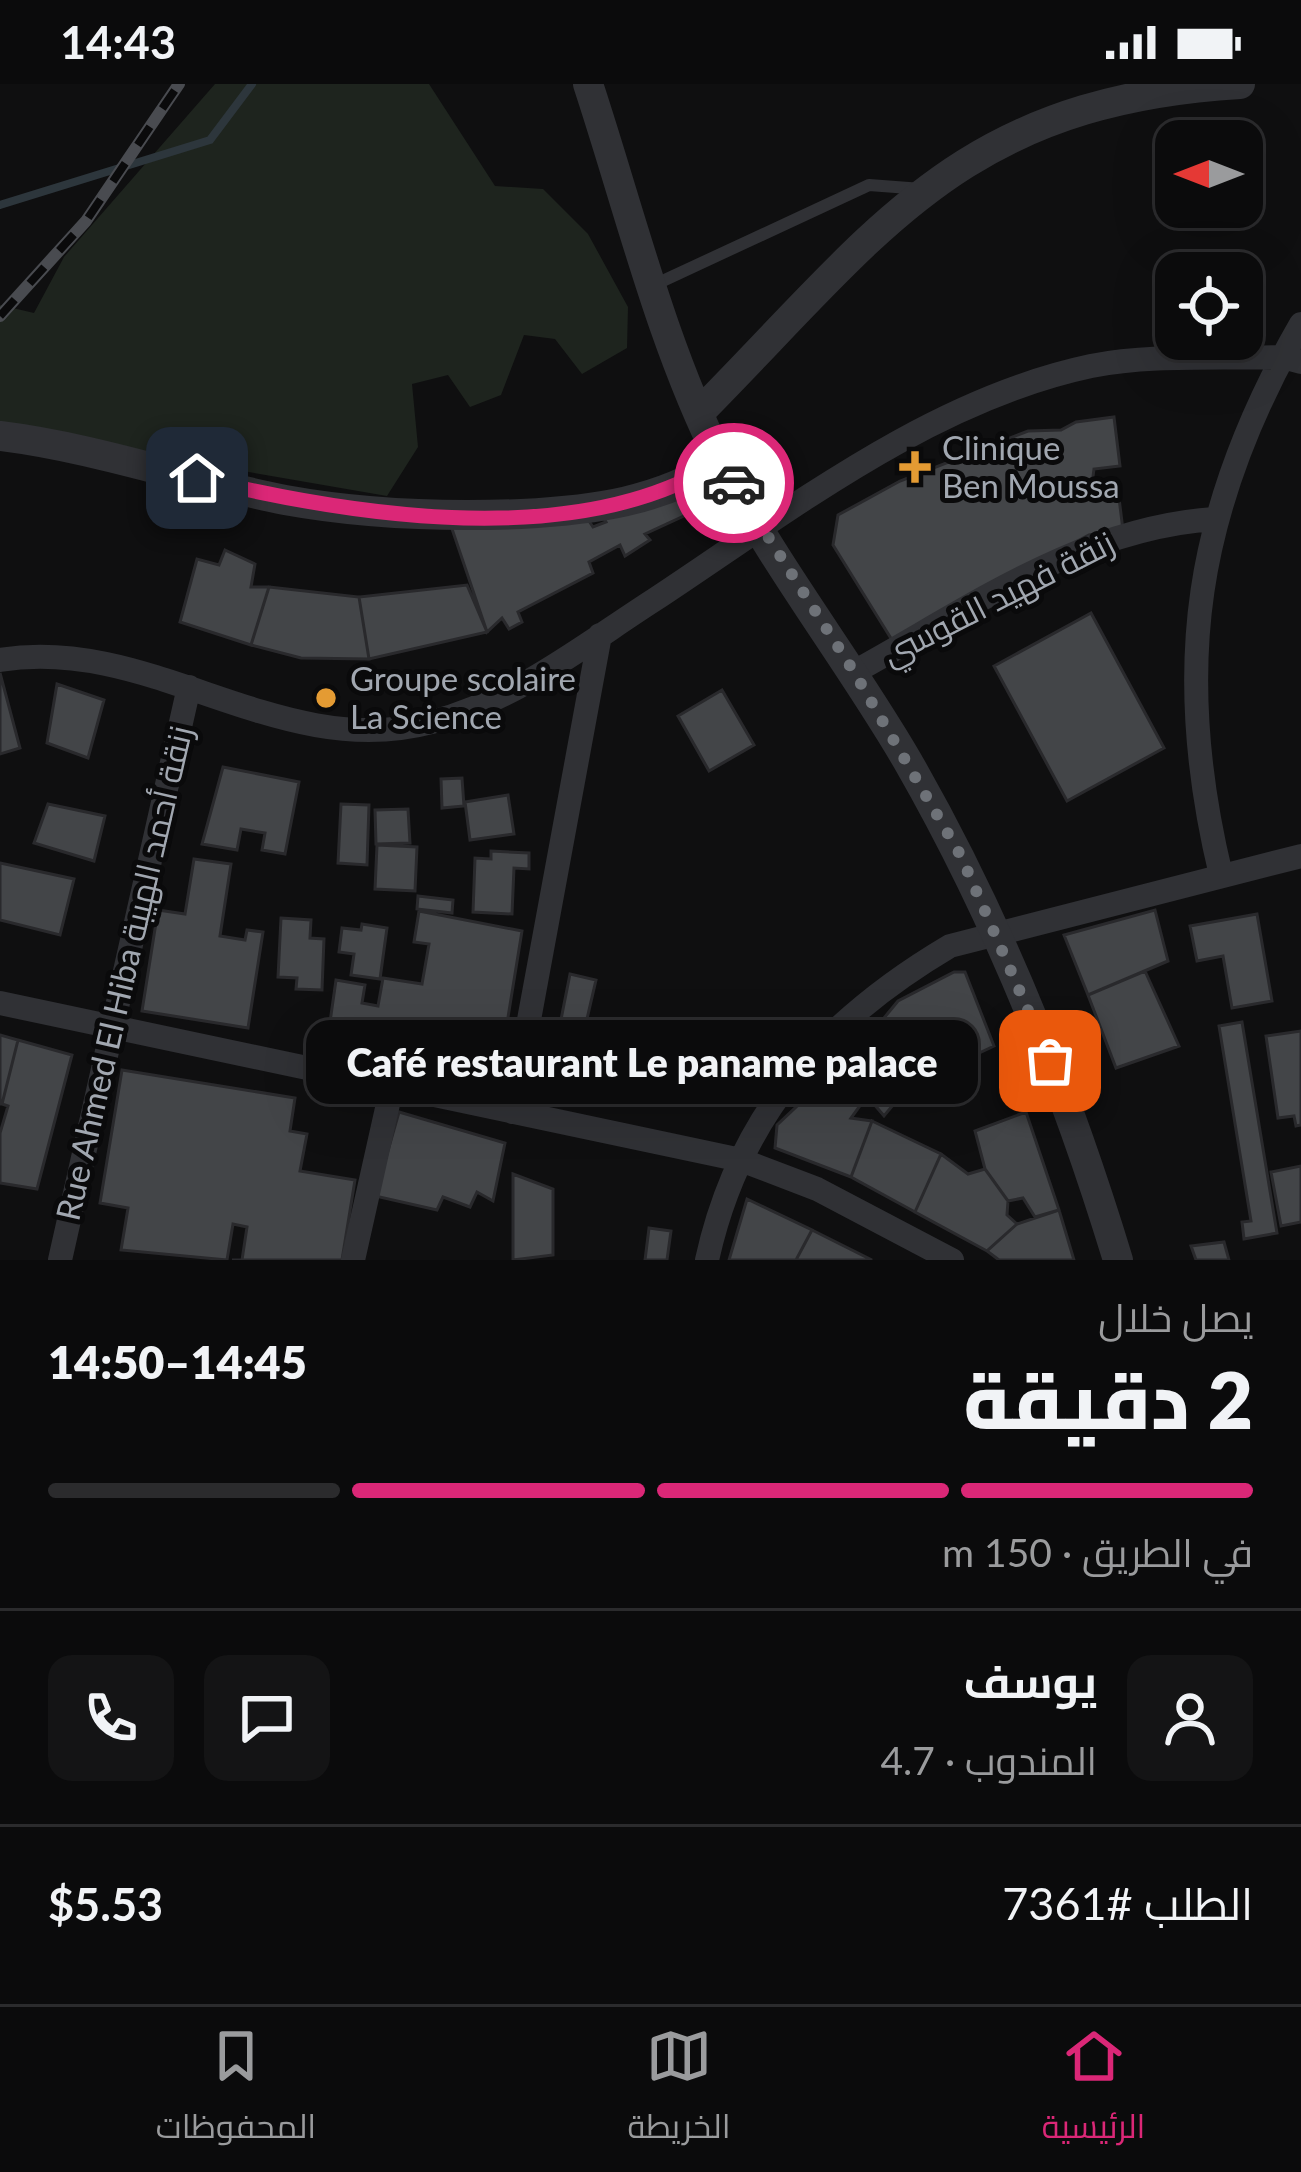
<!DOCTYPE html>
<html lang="ar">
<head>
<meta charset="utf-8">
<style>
	body { margin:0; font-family:Lato,Cairo,sans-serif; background:#141415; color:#f1f3f6; direction:rtl; height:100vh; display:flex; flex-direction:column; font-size:45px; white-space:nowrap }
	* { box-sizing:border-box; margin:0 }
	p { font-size:39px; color:#9a9b9d }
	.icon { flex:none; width:66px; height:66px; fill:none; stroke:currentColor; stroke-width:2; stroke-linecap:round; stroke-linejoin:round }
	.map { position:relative; height:1176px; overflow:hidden; direction:ltr }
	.details { display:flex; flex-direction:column; background:#0b0b0c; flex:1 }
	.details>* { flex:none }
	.needle { width:78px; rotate:270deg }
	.buttons { position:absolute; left:1155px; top:36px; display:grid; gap:24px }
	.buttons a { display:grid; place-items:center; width:108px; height:108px; border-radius:24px; background:#0b0b0c; box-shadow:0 12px 48px #0002,0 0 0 3px #2b2b2d; font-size:60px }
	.pin { position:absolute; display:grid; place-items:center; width:102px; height:102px; color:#fff; margin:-51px; border-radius:24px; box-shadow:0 6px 18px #0006 }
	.courier { position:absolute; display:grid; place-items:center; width:120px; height:120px; margin:-60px; border:9px solid #db2777; border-radius:50%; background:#fff; color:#222; box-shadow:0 3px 15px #0007 }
	.bubble { position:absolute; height:84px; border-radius:24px; background:#0b0b0c; box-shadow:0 12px 48px #0002,0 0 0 3px #2b2b2d; font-size:39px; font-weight:800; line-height:84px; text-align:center; direction:rtl }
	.headline em { font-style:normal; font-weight:800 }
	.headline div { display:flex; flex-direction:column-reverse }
	.headline { display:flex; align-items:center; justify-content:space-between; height:204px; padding:0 48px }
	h1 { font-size:78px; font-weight:800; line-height:90px }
	.bar { display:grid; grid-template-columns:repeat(4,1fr); gap:18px 12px; align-content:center; height:144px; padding:0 48px }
	.bar i { height:15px; border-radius:9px; background:#2b2b2d }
	.bar .active { background:#db2777 }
	.bar p { grid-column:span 4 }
	.line { display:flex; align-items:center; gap:30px; padding:0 48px; border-top:3px solid #2b2b2d }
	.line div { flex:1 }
	.round { display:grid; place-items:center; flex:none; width:126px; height:126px; border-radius:24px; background:#141415 }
	.status { display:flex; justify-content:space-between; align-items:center; height:84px; padding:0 60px; background:#0b0b0c; direction:ltr }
	.status svg { height:33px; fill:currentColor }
	.dock { display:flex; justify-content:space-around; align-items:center; height:168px; border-top:3px solid #2b2b2d; background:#0b0b0c; font-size:33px; color:#9a9b9d }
	.dock a { display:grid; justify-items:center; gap:6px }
	.dock .active { color:#db2777 }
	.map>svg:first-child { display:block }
	.green { fill:#1e241e }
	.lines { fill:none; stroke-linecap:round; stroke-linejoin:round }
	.stream { stroke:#2d363c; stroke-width:8 }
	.building { fill:#434548; stroke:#29292c; stroke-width:3 }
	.service { stroke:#303135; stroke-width:12 }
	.minor { stroke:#303135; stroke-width:24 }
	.tertiary { stroke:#303135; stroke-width:30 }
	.rail-casing { stroke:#494b50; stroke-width:12 }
	.rail { stroke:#0a0a0b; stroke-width:8; stroke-dasharray:22; stroke-linecap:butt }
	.done { stroke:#6e7278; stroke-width:12; stroke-dasharray:0 21.6 }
	.route { stroke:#db2777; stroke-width:15 }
	.poi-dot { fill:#e49b33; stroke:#0a0a0b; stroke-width:4.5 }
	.labels { text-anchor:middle; stroke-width:10; stroke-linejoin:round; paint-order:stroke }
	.poi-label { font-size:33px; fill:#a1a7b0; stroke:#0a0a0b; text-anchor:start }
	.street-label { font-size:33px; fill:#a1a7b0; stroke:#0a0a0b }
</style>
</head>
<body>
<div class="status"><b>14:43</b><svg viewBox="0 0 49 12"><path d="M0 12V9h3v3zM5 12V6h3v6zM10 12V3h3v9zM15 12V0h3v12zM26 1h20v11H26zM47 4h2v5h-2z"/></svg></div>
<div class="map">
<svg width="1301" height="1176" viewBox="0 0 1301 1176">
	<rect width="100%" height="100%" fill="#0f0f10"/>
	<path class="green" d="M215,0h214l66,102 48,3 45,45 40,73 -1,41 -45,26 -27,-35 -31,-4 -23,60 -31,12 -22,-32 -36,9 6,63 -31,49 -387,-67v-124l34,8 30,-56z"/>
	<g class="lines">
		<path class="stream" d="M0,121l210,-65 42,-56"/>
	</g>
	<path class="building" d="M1114,333l6,49 -26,3 -2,15 25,-2 6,48 -34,5 -197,105 -59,-95 5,-30 62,-34 128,-50 33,-1 15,-8z
		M690,405l9,20 -54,25 5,6 -25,16 -5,-11 -31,17 4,11 -75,39 4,10 -13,7 -7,-11 -15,14 -36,-106 136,-8 6,9 13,-5 -5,-9z
		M225,466l30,14 -4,23h18l-18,58 -71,-23 17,-63 22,6z
		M467,501l20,47 -118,27 -10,-62z
		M269,503l90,10 10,62 -68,-1 -50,-13z
		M1091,529l73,135 -97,53 -73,-135z
		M0,589l20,75 -20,6z
		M57,600l47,16 -16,58 -41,-15z
		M722,606l32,55 -45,26 -31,-55z
		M223,683l76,15 -14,72 -23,-4 3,-17 -24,-4 -4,21 -35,-6z
		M462,694l2,28 -22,2 -1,-29z
		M508,711l6,39 -44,6 -5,-38z
		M48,720l57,12 -11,45 -60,-18z
		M341,720l28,1 -2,60 -29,-2z
		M408,725l2,34 -34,1 -1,-34z
		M377,761l40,2 -2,44 -40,-2z
		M491,767l38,2v16l-15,-1 -2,46 -39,-2 2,-54 16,1z
		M194,775l37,5 -11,72 25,4 2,-10 16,2 -15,96 -106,-17 16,-101 27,4z
		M0,779l74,16 -14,56 -60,-15z
		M418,812l35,4 -1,13 -35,-4z
		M1155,826l13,51 -80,34 -24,-60z
		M419,827l103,20 -24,148 -104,-17 3,-22 -68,-11 7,-49 29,5 -3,18 16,3 5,-28 39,6 7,-40 -15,-2z
		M1257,830l15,87 -40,7 -9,-52 -26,5 -7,-35z
		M281,834l30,2 -1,18 14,1 -2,51 -26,-1 1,-11 -19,-1z
		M362,840l25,4 -7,51 -29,-4 3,-21 -15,-2 3,-24 19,2z
		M1145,887l34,75 -63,22 -28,-73z
		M954,888h11l29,74 -51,24 -9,-21 -54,25 -20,-27 38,-46z
		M570,890l26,6 -22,95 -23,-5z
		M1242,938l35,211 -33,6 -2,-17 9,-1 -32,-195z
		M1301,947v94l-5,1 -2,-10 -16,2 -12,-82z
		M0,951l18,5 -16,64h-2z
		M18,956l54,15 -35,134 -37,-6v-50l8,-27 -6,-2z
		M860,963l38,52 -14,17 -17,-20 -16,22 21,3 -21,56 -76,-29 2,-23z
		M122,986l173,28 -5,33 17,3 -7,37 55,9 -13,80h-110h10l5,-33 -14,-3 -6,36 -106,-10 7,-42 -28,-5z
		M399,1028l106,31 -12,58 -16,-9 -7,15 -27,-10 -6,13 -62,-14z
		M1026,1028l33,98 -24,7 -12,-19 -15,3 -23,-32 -10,-38z
		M872,1037l69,33 -26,58 -64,-35z
		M941,1070l27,20 17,-5 23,32 -1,14 10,9 -30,27 -72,-39z
		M1301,1082v56l-20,4 -10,-54z
		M513,1090l40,15v66l-40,5z
		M747,1115l65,31 -16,30h-67z
		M1059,1126l15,50h-75l-12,-9 30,-27z
		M649,1144l22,3 -4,29h-22z
		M812,1146l60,30h-76z
		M1224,1158l5,18h-33l-5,-14z"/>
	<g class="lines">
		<path class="service" d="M654,201l215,-100 53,4"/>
		<path class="minor" d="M0,576c152,-25 279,103 432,62 82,-21 152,-77 222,-122 135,-89 276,-200 437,-234 61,-12 128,-7 191,-9l19,5
			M854,588c115,-63 226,-144 360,-153
			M1221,791c-50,-207 -26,-367 80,-551
			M0,919l741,157 76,29 135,71
			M512,1028l88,-477
			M60,1176l129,-573
			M353,1176l39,-174
			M707,1176c32,-146 118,-240 243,-314l351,-90"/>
		<path class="tertiary" d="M588,0c41,124 73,259 132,376 53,104 128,199 187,300 91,158 158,326 211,500
			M699,329c181,-183 261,-312 541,-329
			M0,352c97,12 189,45 285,64 77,14 157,17 236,14 74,-4 137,-12 200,-52"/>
		<g class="rail-casing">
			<path id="rail" d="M0,232l86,-95 93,-137"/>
		</g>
		<use href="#rail" class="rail"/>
	</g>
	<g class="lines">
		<path class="done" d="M734,399l120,189 107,184 89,205"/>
		<path class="route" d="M197,394c155,38 382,74 524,-17l13,22"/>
	</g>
	<g class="poi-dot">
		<path d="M909 365h12v12h12v12h-12v12h-12v-12h-12v-12h12z"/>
		<circle cx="326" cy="614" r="12"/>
	</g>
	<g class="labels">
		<g class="poi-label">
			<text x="942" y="376">Clinique<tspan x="942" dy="38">Ben Moussa</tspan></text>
			<text x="350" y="607">Groupe scolaire<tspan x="350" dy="38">La Science</tspan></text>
		</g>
		<g class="street-label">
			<text transform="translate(998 514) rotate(-27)" y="12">زنقة فهيد القوسي</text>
			<text transform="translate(124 889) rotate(-77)" y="12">Rue Ahmed El Hiba زنقة أحمد الهيبة</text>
		</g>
	</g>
</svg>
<div class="buttons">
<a><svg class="needle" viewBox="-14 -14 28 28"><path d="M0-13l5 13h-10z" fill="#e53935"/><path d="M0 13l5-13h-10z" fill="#9a9b9d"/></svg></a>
<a><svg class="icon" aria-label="locate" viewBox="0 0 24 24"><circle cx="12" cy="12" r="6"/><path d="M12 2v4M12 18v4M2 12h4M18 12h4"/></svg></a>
</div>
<div class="pin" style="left:1050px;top:977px;background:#ea580c"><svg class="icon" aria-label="bag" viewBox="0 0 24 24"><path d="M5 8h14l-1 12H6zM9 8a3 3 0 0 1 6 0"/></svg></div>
<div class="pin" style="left:197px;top:394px;background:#1f2937"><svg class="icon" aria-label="home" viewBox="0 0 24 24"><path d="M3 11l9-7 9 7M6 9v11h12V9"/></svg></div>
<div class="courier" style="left:734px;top:399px"><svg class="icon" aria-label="car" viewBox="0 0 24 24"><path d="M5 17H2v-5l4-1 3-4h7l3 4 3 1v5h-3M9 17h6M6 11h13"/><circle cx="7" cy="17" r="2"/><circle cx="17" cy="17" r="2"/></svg></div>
<div class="bubble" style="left:306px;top:936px;width:672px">Café restaurant Le paname palace</div>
</div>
<section class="details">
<div class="headline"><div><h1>2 دقيقة</h1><p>يصل خلال</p></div><em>14:45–14:50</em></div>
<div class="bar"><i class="active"></i><i class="active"></i><i class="active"></i><i></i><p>في الطريق · 150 m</p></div>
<div class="line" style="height:216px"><a class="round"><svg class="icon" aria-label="person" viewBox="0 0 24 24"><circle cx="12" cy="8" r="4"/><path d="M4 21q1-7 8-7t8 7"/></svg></a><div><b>يوسف</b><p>المندوب · 4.7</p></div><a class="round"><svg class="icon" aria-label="chat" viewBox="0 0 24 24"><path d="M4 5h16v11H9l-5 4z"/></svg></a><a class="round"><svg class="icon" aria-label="phone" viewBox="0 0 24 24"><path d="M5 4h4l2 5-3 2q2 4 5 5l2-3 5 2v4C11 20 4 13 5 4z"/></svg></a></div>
<div class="line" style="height:156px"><div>الطلب #7361</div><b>$5.53</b></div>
</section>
<nav class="dock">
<a class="active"><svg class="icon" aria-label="home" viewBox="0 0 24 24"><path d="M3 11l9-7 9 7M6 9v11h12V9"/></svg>الرئيسية</a>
<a><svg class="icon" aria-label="map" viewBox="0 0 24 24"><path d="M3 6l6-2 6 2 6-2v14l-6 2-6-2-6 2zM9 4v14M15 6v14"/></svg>الخريطة</a>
<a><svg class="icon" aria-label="saved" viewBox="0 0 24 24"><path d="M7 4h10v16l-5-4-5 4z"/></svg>المحفوظات</a>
</nav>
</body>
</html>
